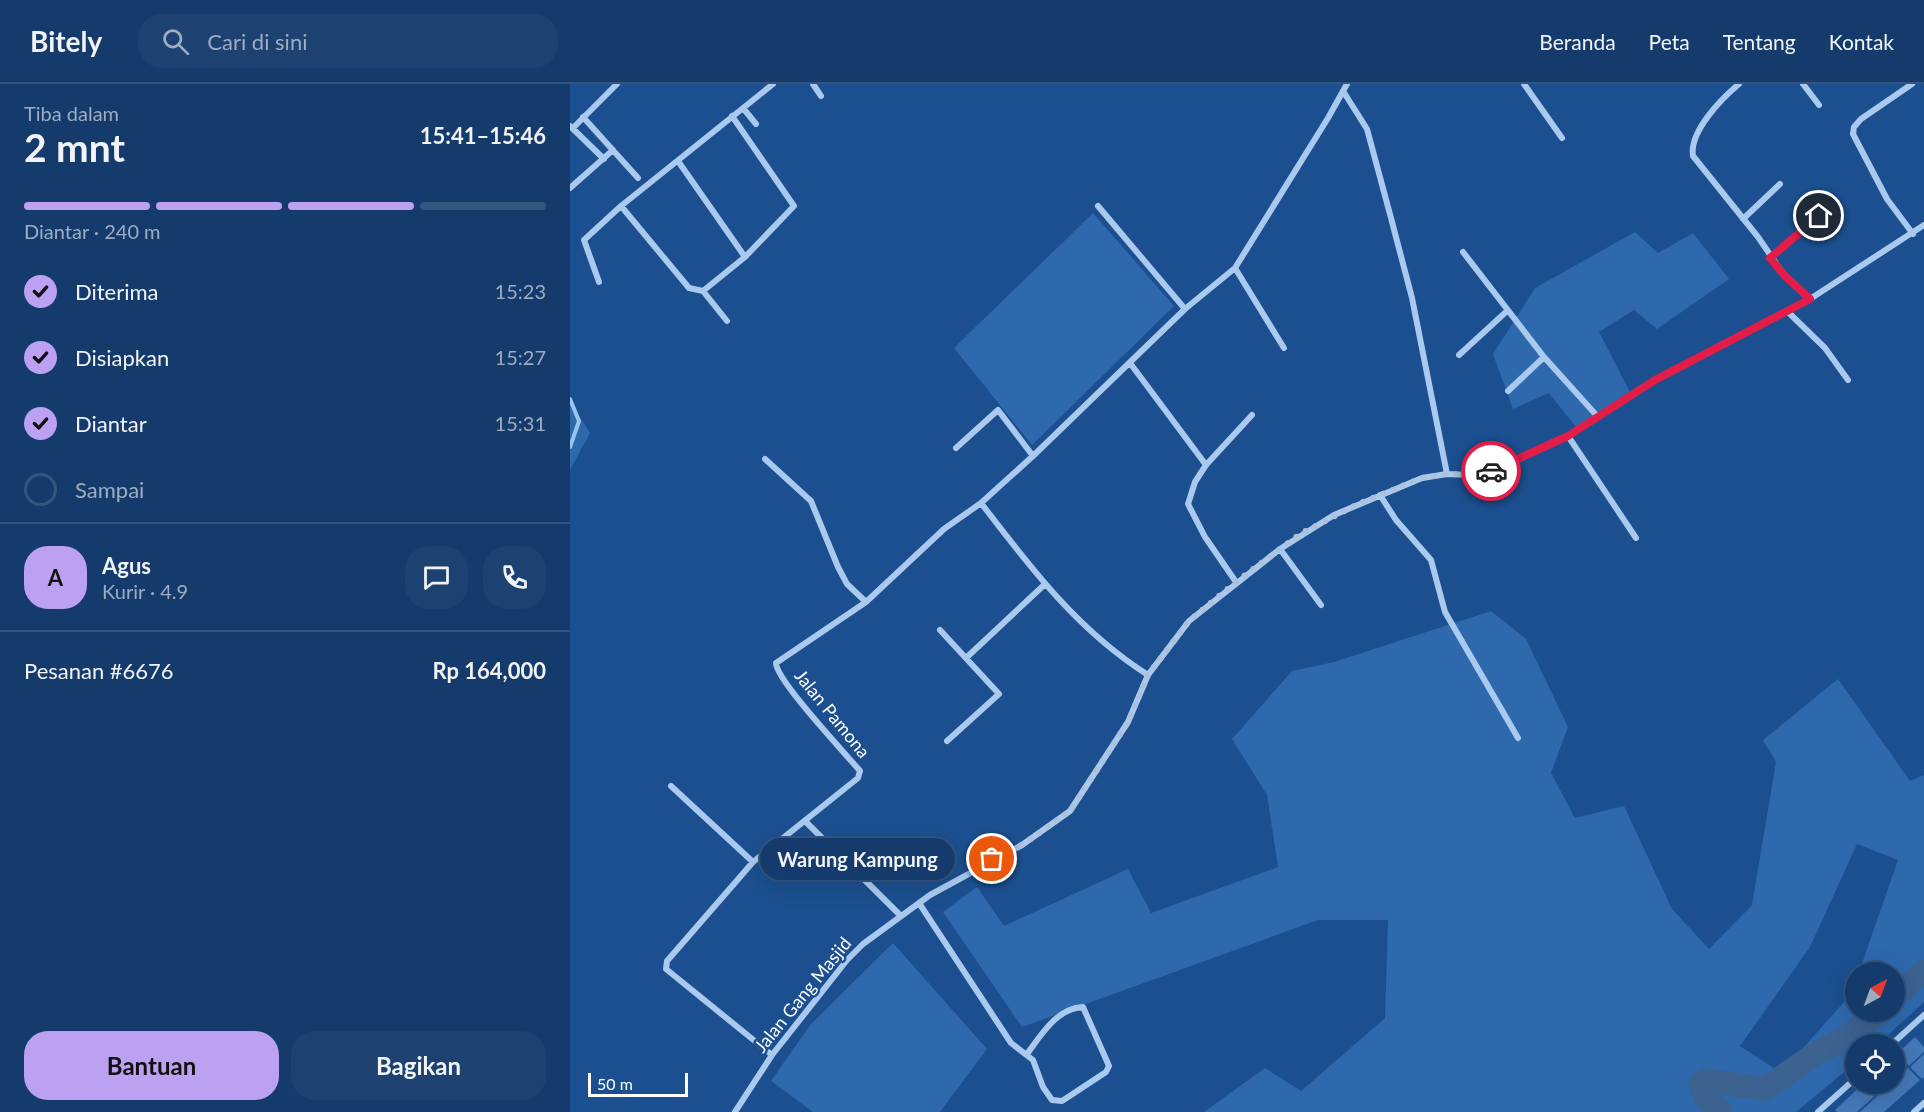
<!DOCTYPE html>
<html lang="id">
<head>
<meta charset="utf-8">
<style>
	body { margin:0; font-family:Lato,sans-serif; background:#1d4271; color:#f1f3f6; height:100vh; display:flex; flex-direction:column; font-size:22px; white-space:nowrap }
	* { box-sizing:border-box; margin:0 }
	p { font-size:20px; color:#9dadc1 }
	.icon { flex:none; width:33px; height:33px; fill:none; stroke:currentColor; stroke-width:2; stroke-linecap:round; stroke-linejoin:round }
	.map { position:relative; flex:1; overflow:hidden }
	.panel { display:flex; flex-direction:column; background:#143b6b; width:570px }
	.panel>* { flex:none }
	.needle { width:39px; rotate:41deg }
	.controls { position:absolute; left:1275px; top:878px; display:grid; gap:12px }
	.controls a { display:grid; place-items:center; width:60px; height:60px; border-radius:50%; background:#143b6b; box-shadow:0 6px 24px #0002,0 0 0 2px #33557e; font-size:30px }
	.scale { position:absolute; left:18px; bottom:15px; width:100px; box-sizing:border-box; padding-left:6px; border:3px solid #fff; border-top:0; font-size:16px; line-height:21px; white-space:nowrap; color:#fff; -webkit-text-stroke:4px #1b4f8f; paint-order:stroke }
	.pin { position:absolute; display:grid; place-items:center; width:51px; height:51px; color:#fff; margin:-26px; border:3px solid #fff; border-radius:50%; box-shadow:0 2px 6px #0007 }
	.courier { position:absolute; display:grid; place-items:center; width:60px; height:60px; margin:-30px; border:4px solid #e11d48; border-radius:50%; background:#fff; color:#222; box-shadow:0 2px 8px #0007 }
	.bubble { position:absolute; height:42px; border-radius:21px; background:#143b6b; box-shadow:0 6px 24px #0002,0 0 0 2px #33557e; font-size:20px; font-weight:700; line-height:42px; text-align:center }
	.headline em { font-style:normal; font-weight:700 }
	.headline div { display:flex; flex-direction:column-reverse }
	.headline { display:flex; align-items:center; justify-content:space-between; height:102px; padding:0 24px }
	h1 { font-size:39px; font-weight:700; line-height:45px }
	.bar { display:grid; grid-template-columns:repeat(4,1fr); gap:9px 6px; align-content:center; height:72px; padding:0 24px }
	.bar i { height:8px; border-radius:4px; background:#33557e }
	.bar .active { background:#bca0f2 }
	.bar p { grid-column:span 4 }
	.line { display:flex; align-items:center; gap:15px; padding:0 24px; border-top:2px solid #33557e }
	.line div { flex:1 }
	.round { display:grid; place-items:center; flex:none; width:63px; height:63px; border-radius:24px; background:#1d4271 }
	ol { padding:0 24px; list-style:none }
	li { display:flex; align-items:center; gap:18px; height:66px }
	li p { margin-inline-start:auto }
	li .icon { padding:6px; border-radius:50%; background:#bca0f2; color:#111; stroke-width:4 }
	li:last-child { color:#9dadc1 }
	li i { width:33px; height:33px; border:3px solid #33557e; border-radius:50% }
	.cta { display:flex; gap:12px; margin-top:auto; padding:12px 24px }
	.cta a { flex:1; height:69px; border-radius:24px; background:#bca0f2; color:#111; font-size:24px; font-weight:700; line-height:69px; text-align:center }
	.cta a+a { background:#1d4271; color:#f1f3f6 }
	header { display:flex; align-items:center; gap:36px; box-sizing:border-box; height:84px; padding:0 30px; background:#143b6b; border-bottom:2px solid #33557e }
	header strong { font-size:28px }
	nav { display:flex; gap:33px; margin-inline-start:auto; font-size:21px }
	.search { width:420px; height:54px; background:#1d4271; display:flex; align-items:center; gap:15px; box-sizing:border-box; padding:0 21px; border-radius:24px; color:#9dadc1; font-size:22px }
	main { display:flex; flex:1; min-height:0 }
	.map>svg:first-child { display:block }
	.green { fill:#2e69ad; fill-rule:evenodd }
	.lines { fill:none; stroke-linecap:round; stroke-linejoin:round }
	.stream { stroke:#9cc4f0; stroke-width:4 }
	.river { stroke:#3c6290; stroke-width:24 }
	.building { fill:#4478b7 }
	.minor { stroke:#a9c9ee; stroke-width:6 }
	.done { stroke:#afc1d8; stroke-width:6; stroke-dasharray:0 10.8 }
	.route { stroke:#e11d48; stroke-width:8 }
	.labels { text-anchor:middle; stroke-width:5; stroke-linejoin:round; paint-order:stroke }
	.street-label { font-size:18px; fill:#fff; stroke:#1b4f8f }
</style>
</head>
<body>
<header>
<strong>Bitely</strong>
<div class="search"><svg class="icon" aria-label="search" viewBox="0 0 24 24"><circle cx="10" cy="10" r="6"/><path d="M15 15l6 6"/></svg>Cari di sini</div>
<nav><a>Beranda</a><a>Peta</a><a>Tentang</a><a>Kontak</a></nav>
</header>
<main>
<section class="panel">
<div class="headline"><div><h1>2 mnt</h1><p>Tiba dalam</p></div><em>15:41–15:46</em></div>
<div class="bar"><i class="active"></i><i class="active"></i><i class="active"></i><i></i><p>Diantar · 240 m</p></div>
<ol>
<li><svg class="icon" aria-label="check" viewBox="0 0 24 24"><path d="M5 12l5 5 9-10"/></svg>Diterima<p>15:23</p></li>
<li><svg class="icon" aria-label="check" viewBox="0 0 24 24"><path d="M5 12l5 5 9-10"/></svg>Disiapkan<p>15:27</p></li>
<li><svg class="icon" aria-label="check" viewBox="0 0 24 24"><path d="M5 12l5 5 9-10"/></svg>Diantar<p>15:31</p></li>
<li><i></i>Sampai</li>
</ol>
<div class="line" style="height:108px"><b class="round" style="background:#bca0f2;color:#111">A</b><div><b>Agus</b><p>Kurir · 4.9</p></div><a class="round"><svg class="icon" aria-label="chat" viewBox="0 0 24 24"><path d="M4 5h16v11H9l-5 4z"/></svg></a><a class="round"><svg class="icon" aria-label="phone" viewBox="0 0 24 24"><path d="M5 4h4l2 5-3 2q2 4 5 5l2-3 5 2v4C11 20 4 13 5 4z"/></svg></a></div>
<div class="line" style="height:78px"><div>Pesanan #6676</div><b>Rp 164,000</b></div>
<div class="cta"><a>Bantuan</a><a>Bagikan</a></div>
</section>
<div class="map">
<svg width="1354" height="1028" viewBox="0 0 1354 1028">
	<rect width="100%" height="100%" fill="#1b4f8f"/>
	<path class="green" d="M523,129l81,93 -142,139 -78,-97z
		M1065,148l23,21 35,-20 36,46 -72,50 -23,-19 -35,22 31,60 -54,35 -27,-34 -36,16 -20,-55 42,-66z
		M0,317l20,32 -20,37z
		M921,527l35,28 42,88 -17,46 24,45 49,-12 48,103 37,40 43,-44 24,-143 -13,-22 75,-61 72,102 14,-6v227l-46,42h-22l-1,19 -59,49h-592l61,-44 36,23 84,-73 3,-98h-70l-296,107 -79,-115 34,-25 27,39 124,-57 23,44 127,-46 -11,-72 -35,-56 60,-68 42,-9zM1287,760l41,16 -39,112h35v39h-38l-1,-28 -3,10 -71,80 -41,-27 70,-99z
		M323,859l94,106 -47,63h-127l-42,-31 40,-57z"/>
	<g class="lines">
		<path class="stream" d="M0,315l9,22 -9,26"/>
		<path class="river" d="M1324,912l30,-24
			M1150,1028l-15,-16 -5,-12 5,-4 60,9 50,-35 31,-16 34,-27"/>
	</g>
	<path class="building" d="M1345,953l9,10v5l-15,14 -11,-13z
		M1326,970l11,12 -13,12v-23z
		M1354,970v23l-2,2 -12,-12z
		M1338,984l12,12 -36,32h-24z
		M1294,999h25l-32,29h-20l-2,-2z"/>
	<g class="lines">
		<path class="minor" d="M243,0l8,12
			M954,0l38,54
			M1169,0c-18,15 -50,48 -46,72l65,81 26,38 26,24
			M1233,0l16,21
			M1342,0l-51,35 -7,8 -1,7 34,65 26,35
			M773,7l24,38 24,89 21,80 35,176
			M173,24l13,16
			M13,33l55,61
			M0,42l34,33
			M3,44l44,-44
			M108,77l67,96
			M0,104l43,-38
			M528,122l87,103
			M1173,135l37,-35
			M893,168l81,105 54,60
			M1200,174l62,-54
			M665,184l49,80
			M29,198l-15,-42 37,-34
			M133,207l42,-34 49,-51 -62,-90
			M1217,227l38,37 23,32
			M157,237l-24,-30 -14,-3 -68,-82 152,-122
			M889,271l48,-44
			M560,279l76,102 -11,17 -7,22 17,33 31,45
			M938,307l36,-34
			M998,352l68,102
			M386,364l42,-38 35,46
			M195,375l46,42 27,66 9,17 19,18
			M636,381l46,-50
			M810,411l16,25 35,40 14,52 73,126
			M411,419c49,64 97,128 167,172
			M710,465l41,56
			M370,546l59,64 -52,47
			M396,574l78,-73
			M101,702l82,76
			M236,738l95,94
			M349,819l92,140 22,17 10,27 9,13 10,1 44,-29 3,-6 -26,-59c-26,1 -42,28 -56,47
			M1322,960l32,-29
			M202,971l-106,-86 1,-8 86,-99 105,-84 2,-7c-15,-18 -84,-91 -84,-108l90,-61 78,-73 37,-26 52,-47 152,-147 50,-41 93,-150 19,-34
			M165,1028l37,-57 75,-95 16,-16 67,-49 92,-50 48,-34 58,-89 20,-47 41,-54 91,-72 54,-34 88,-37 25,-4 25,1 24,-5 72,-34 87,-56 155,-81 114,-74
			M1248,1028l38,-34
			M1344,1028l10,-9"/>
	</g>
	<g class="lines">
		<path class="done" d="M422,775l30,-14 48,-34 58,-89 20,-47 41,-54 47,-39 64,-48 58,-30 64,-26 25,-4 25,1 19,-4"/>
		<path class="route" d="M921,387l77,-35 87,-56 155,-81 -26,-24 -14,-17 49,-42"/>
	</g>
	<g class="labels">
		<g class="street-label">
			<text transform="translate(262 630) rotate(51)" y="6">Jalan Pamona</text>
			<text transform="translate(233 911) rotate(-51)" y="6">Jalan Gang Masjid</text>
		</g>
	</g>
</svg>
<div class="controls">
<a><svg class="needle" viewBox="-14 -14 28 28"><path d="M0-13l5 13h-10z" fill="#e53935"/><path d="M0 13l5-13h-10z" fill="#9dadc1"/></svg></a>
<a><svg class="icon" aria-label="locate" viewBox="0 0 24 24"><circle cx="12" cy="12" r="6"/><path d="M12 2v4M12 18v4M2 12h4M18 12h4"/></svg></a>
</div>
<div class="scale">50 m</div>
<div class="pin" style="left:422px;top:775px;background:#ea580c"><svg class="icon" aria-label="bag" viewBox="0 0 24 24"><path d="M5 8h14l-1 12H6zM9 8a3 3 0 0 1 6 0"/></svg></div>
<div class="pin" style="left:1249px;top:132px;background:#1f2937"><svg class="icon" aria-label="home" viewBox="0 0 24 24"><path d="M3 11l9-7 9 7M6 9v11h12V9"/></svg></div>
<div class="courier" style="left:921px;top:387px"><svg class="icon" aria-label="car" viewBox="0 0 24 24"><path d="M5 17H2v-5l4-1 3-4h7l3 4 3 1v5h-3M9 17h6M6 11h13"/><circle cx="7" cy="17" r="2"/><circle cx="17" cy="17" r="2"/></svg></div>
<div class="bubble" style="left:190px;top:754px;width:195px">Warung Kampung</div>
</div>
</main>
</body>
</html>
